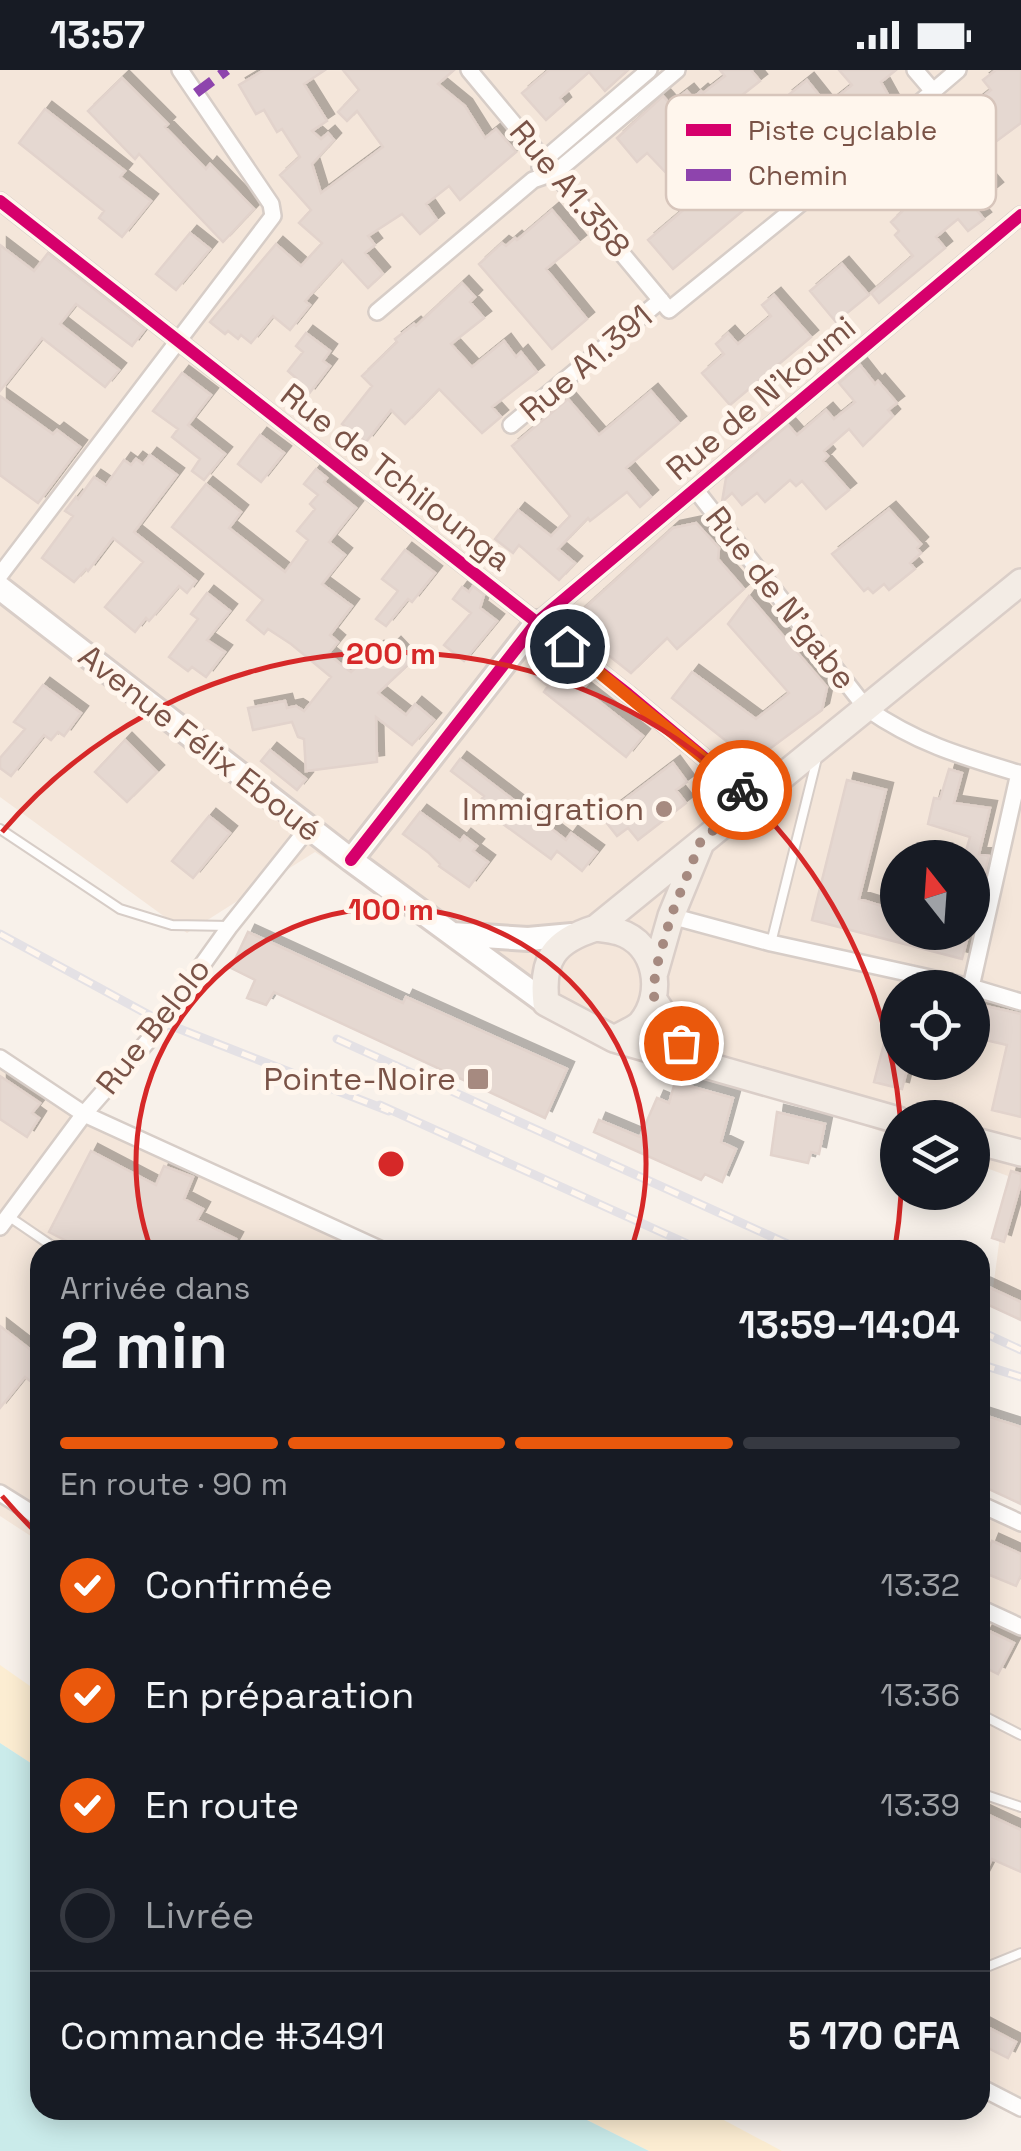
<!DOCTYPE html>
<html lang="fr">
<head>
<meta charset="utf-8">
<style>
	body { margin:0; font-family:"Space Grotesk",sans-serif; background:#242831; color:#f1f3f6; height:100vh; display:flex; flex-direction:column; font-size:38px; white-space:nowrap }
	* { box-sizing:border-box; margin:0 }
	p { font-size:32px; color:#9ea1a6 }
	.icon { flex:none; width:55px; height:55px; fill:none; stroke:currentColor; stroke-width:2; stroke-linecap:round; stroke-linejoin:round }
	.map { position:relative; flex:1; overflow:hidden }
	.panel { position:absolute; left:30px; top:1170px; width:960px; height:880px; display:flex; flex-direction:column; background:#171b24; border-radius:30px; box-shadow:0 5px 25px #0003 }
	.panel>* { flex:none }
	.needle { width:65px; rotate:343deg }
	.fabs { position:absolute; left:880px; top:770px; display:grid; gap:20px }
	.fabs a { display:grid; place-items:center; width:110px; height:110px; border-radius:50%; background:#171b24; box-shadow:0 5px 25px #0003; font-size:50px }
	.pin { position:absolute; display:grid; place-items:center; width:85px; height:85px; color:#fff; margin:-42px; border:5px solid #fff; border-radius:50%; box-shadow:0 2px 10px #0007 }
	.courier { position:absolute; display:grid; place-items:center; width:100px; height:100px; margin:-50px; border:8px solid #ea580c; border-radius:50%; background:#fff; color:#222; box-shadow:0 2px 12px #0007 }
	.summary em { font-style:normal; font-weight:700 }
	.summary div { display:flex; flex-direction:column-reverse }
	.summary { display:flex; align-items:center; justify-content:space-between; height:170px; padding:0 30px }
	h1 { font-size:65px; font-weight:700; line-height:75px }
	.bar { display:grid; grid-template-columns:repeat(4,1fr); gap:15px 10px; align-content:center; height:120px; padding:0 30px }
	.bar i { height:12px; border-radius:8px; background:#363941 }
	.bar .selected { background:#ea580c }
	.bar p { grid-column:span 4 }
	.line { display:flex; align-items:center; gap:25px; padding:0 30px; border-top:2px solid #363941 }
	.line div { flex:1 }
	ol { padding:0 30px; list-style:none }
	li { display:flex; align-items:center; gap:30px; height:110px }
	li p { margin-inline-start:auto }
	li .icon { padding:10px; border-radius:50%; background:#ea580c; color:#fff; stroke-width:4 }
	li:last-child { color:#9ea1a6 }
	li i { width:55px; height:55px; border:5px solid #363941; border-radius:50% }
	.status { display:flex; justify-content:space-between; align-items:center; height:70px; padding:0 50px; background:#171b24; direction:ltr }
	.status svg { height:28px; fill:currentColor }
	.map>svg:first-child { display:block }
	.residential { fill:#f4e6da; fill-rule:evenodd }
	.sand { fill:#fcedd2 }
	.water { fill:#caebea }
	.building { fill:#e5d8d1; stroke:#e2d3cc; stroke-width:2.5; filter:url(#shadow) }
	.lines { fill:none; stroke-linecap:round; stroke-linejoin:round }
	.lane-casing { stroke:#d7cdc7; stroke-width:12 }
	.street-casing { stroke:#d7cdc7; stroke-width:20 }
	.secondary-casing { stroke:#d9cec8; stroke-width:28 }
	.primary-casing { stroke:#dacec8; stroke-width:30 }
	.lane { stroke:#fefdfc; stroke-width:8 }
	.street { stroke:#fefdfc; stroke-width:15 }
	.secondary { stroke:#fefdfc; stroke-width:22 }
	.primary { stroke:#f3ece5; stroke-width:25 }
	.rail-casing { stroke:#e4e1e5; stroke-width:9 }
	.rail { stroke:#fff6ed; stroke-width:5; stroke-dasharray:15; stroke-linecap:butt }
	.quiet { stroke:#8e44ad; stroke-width:10; stroke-dasharray:20 10; stroke-linecap:butt }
	.cycleway-casing { stroke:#fff6ed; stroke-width:19 }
	.cycleway { stroke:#d6006c; stroke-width:12 }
	.done { stroke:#a68a80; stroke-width:10; stroke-dasharray:0 18 }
	.route { stroke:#ea580c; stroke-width:12 }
	.ring { fill:none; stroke:#d62828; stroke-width:5 }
	.poi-dot { fill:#a68a80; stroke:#fff6ed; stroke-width:4 }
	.labels { text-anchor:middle; stroke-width:10; stroke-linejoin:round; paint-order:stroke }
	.street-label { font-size:32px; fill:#7a5347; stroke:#fff6ed }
	.poi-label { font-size:32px; fill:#7a5347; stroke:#fff6ed; text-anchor:end }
	.key { fill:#fff6ed; stroke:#d7c5bb; stroke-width:2.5 }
	.key-label { font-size:28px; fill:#7a5347 }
	.centre { fill:#d62828; stroke:#fff6ed; stroke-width:5 }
	.ring-label { font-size:30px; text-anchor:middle; font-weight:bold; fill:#d62828; stroke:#fff6ed; stroke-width:10; stroke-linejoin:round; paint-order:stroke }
</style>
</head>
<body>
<div class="status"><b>13:57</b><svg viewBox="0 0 49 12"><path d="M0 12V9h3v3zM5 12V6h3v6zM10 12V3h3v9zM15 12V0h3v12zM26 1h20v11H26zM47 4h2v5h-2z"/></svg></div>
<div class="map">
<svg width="1021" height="2081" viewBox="0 0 1021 2081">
	<defs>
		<filter id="shadow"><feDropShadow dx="7" dy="-7" stdDeviation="0" flood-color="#0004"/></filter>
	</defs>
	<rect width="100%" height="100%" fill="#f8f1ea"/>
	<path class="residential" d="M0,0h1021v1238l-29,-12 16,-120 -35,-13 -1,-45h-74l-1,19 -336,-119 -246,-166 -128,81 -187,-136zM898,788h74v74h-74zM898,918h74v74h-74z
		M0,988l105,70 287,122h-352v292l-40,-26z
		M980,1430l41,17v601l-41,-20z"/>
	<path class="sand" d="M0,1595l40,28v76l-40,-26z
		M567,2040h138l77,41h-133z"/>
	<path class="water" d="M0,1673l40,26v341h527l82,41h-649z"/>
	<path class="building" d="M264,0h61l-21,14 23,37 -15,10 9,8 7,-6 6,7 -22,24 9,29 62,-46 -26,-36 -10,10 -9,-9 21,-22 -16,-20h111l-16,14 27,22 20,32 11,-9 20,23 -56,48 -11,-14 -23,18 11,16 -17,14 -18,-20 -34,22 7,9 -10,8 18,21 -15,14 -26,-28 -37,41 5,4 -20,25 -17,-14 -22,27 -10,-8 -3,4 -10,-8 -3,3 -15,-12 66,-78 25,22 21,-23 -23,-20 12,-13 -31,-35 20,-18 -18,-28 -5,3 -13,-22 -8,4 -17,-29z
		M549,0h79l-23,21 -16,-19 -29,26 4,6 -18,16 -24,-27z
		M720,0h31l9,11 -28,22 6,8 -12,9 -5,-7 -37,30 12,15 -27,18 -22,-23 -10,9 -20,-24 46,-42 7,8 17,-13 6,7 8,-7 2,2 22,-17z
		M839,0h57l-15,12 11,20 -34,29 -7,-9 -6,4 -5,-7 -23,19 6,8 -28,22 9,12 -18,13 -11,-14 -26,20 3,4 -79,66 -25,-29 66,-56 -2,-3 87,-68 -13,-16 21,-17 20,25 25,-20z
		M996,0h25v53l-50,37 25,29 -22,18 10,12 -16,12 -10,-12 -22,18 9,11 -66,55 -8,-10 42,-37 -18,-21 4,-4 -8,-9 19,-18 -34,-41 58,-47 10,11 47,-37 -8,-10z
		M122,8l46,46 -3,3 41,42 4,-5 44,45 -31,33 -84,-88 -4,5 -47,-48z
		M45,39l80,62 -5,6 31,24 -29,36 -23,-19 5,-7 -85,-68z
		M552,140l27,32 -33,27 41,50 -35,30 -73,-85 23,-21 4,3 9,-8 2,2z
		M190,163l20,16 -34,41 -20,-16z
		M0,175l34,26 14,-18 97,76 -13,17 -56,-42 -16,20 59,46 -14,17 -63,-49 -42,53z
		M842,194l27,31 -33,27 -26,-31z
		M462,213l13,14 -5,5 14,16 -33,26 21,23 32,-26 12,16 5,-5 16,20 -45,35 9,10 -19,16 -43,-44 -34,35 -14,-14 -25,32 -24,-18 30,-38 -10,-10 35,-34 -2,-3 19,-15 2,2z
		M774,225l37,42 -81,68 -28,-32 22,-19 -8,-10 12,-11 10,11 33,-28 -9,-11z
		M306,263l24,18 -7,10 7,5 -22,29 -16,-12 4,-5 -8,-7 15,-19 -7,-6z
		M860,295l15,19 3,-3 19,22 -9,7 5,6 -30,30 -14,-17 -25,22 4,5 -5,5 26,29 -23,19 -24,-28 -6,5 -6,-6 -25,22 -8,-9 -15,12 -10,-12 -10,9 4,-24 62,-53 9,10 29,-25 8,9 21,-17 -16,-19z
		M182,303l29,22 -23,30 37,29 -21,26 -12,-9 8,-12 -28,-22 6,-8 -25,-18z
		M651,321l28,32 -53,45 25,29 -11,10 -13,-15 -37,29 -2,-3 -30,31 17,14 -16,17 -40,-35 -6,8 -18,-14 23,-29 33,26 19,-20 -58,-70 56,-47 31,36z
		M0,326l53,38 4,-4 23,17 -42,56 -38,-28z
		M260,365l24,18 -23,29 -23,-18z
		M150,385l27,20 -43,57 62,49 -9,12 -8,-7 -30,35 -3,-3 -11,14 -30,-25 38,-45 -30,-24 -25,33 -2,-2 -12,13 -32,-24 31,-42 -8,-5 11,-14 2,2 16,-22 12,8 18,-25 7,5 5,-6 7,5z
		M316,399l11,9 -3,4 32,26 -27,34 16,13 -23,29 30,22 -22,29 8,7 -10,12 23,18 26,-24 6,7 11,-11 17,18 -33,31 28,22 9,-11 19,16 -22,25 -36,-28 1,45 -71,9 -2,-32 -6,-2 -6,-15 -39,8 -5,-22 37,-7 2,7 9,-2 8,5 27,-34 -40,-33 -23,-15 -4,5 -17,-14 16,-20 -91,-73 34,-43 35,28 -12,16 56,44 23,-32 -11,-9 18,-22 -5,-5 8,-9 -14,-11z
		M889,439l32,35 -4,4 4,5 -11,10 5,6 -26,21 -5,-6 -11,9 -5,-5 -4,3 -32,-37z
		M696,453l23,25 -1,11 26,30 -67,60 -10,-11 -36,35 -52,-41 -1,-18 95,-86z
		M405,480l30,23 -23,29 -4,-3 -22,27 -10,-7 22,-28 -16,-12z
		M473,516l11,9 -4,13 17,13 -33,40 -20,-16 27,-32 -18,-14 9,-12 7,5z
		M207,523l23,18 -23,29 18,12 -19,25 -14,-10 -4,4 -19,-14 29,-38 -7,-5z
		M749,526l78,91 -5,23 -62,46 -16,-1 -72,-57 20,-26 64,47 33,-26 -61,-69z
		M547,588l26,20 6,-8 12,9 -8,10 60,47 -17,21 -82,-65 4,-6 -14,-11z
		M43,615l38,28 -17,23 -6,-4 -7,8 -7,-5 -33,41 -11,-8v-10l25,-29 -11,-7z
		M125,670l32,32 -30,30 -32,-30z
		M270,680l36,29 -9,11 -36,-29z
		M460,689l106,81 5,-7 26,19 -15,19 -25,-20 -6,8 -74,-54 7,-9 -33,-25z
		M673,693l14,19 -11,8 10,13 -48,37 -10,-12 -11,8 -15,-19z
		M949,699l13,4 -8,30 36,5 -11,46 10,2 -12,48 -5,-1v-45h-8l6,-21 -42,-13 6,-26 6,1z
		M847,710l39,10 -27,109 39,12v21h71l-7,27 -150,-39z
		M420,742l40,29 4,-5 13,10 -4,5 15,11 -19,25 -30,-21 1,-2 -11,-11 -26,-19z
		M209,746l21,17 -37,45 -21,-17z
		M248,862l155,71 3,-6 161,72 -22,49 -271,-126 -8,13 -19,-7 8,-18 -24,-12z
		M972,933l49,11v103l-29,-7 15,-65 -35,-8z
		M893,939l5,1v52h11l-7,27 -28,-7z
		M0,1006l40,27 -8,10 7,5 -12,19 -27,-18z
		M675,1012l58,16 -12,44 15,7 -14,33 -17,-8 -4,6 -107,-48 5,-12 41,17 17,-39 12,5z
		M777,1042l48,12 -6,30 -8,-2 -3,11 -37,-8z
		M91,1081l65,34 8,-19 29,11 -9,22 19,10 -6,11 39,19 -6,11h-146l-35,-18z
		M1011,1101l10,3v9l-17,59 -12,-4z
		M984,1215l37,17v18l-41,-19z
		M0,1256l40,31v17l-7,9 -8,-6 -25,31z
		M980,1344l41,13v77l-41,-19z
		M992,1471l29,13v21l-5,11 -36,-15z
		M987,1560l27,13 -16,31 -18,-9v-22z
		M980,1741l41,19v42l-29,-13 -12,23z
		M980,1953l36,19 -8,16 -28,-14z"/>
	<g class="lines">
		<g class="lane-casing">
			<path id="lane" d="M0,759l120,80 52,16 58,1
				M771,873l46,-185
				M8,1146l50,34
				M980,1644l41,21
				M980,1723l41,14
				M980,1896h9l32,-13"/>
		</g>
		<g class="street-casing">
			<path id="street" d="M469,0l200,240 153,-124 136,-116
				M915,0l18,21
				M540,97l5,-8 104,-89
				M0,131l628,493 128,107
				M377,242l156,-132 23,-8 121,-102
				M511,355l150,-125
				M695,419l171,219c52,36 95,48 155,66
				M0,505l273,-359 -2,-12 -91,-134
				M537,552l484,-407
				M671,846l100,27 200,44 50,15
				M971,917l48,-214
				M0,988l84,56 298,136
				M0,1157l84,-113 63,-72 83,-116 79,-99
				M0,1423l40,25
				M980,1434l41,19
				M980,1538l41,19
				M980,2017l41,21"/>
		</g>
		<g class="secondary-casing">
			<path id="secondary" d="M0,518l351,272 195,143
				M351,790l186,-238
				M452,864l76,5 44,-4"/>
		</g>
		<g class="primary-casing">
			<path id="primary" d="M596,858l425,-346
				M596,858c7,1 16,2 23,4 38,12 46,62 22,91 -7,7 -19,11 -27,16l-68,-36c-5,-44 8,-62 50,-75z
				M655,902l16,-56 30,-73
				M654,930l41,62
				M614,969l284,81
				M972,1070l49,13"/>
		</g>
		<use href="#lane" class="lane"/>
		<use href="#street" class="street"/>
		<use href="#secondary" class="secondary"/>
		<use href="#primary" class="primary"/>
		<g class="rail-casing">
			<path id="rail" d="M0,864l162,88 227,89
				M337,969l464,211
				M380,1035l321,145
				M980,1261l41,19
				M980,1294l41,13"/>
		</g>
		<use href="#rail" class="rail"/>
		<path class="quiet" d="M196,23l31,-23"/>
		<g class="cycleway-casing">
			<path id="cycleway" d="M0,131l628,493 128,107
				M351,790l186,-238 484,-407"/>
		</g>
		<use href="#cycleway" class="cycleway"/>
	</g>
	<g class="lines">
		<path class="done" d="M681,973l-27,-43 1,-28 16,-56 31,-78 54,-37 -14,-11"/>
		<path class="route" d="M567,576l175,144"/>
	</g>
	<g class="ring">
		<path d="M151 1179A255 255 0 1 1 631 1179"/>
		<path d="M901 1125A511 511 0 0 1 895 1178M39 1465A511 511 0 0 1 2 1426M2 762A511 511 0 0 1 900 1045"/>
	</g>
	<g class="poi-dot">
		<circle cx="664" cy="739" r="10"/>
		<rect x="466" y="997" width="24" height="24" rx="5"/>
	</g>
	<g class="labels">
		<g class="street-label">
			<text transform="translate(570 119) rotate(50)" y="11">Rue A1.358</text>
			<text transform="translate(586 293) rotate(-40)" y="11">Rue A1.391</text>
			<text transform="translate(761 328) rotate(-40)" y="11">Rue de N'koumi</text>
			<text transform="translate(396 407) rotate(38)" y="11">Rue de Tchilounga</text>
			<text transform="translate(781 528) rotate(52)" y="11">Rue de N'gabe</text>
			<text transform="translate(200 673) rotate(38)" y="11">Avenue Félix Eboué</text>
			<text transform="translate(153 956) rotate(-52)" y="11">Rue Belolo</text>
		</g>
		<g class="poi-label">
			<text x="644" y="750">Immigration</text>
			<text x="456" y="1020">Pointe-Noire</text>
		</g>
	</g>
	<rect x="666" y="25" width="330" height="115" rx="15" class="key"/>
	<rect x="686" y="54" width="45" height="12" fill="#d6006c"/>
	<rect x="686" y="99" width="45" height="12" fill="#8e44ad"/>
	<g class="key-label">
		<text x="748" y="70">Piste cyclable</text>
		<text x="748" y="115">Chemin</text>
	</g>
	<circle cx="391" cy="1094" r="15" class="centre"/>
	<g class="ring-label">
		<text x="391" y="594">200 m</text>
		<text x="391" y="850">100 m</text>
	</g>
</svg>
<div class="fabs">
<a><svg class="needle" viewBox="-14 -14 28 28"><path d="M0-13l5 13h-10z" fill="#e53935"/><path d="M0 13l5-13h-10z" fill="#9ea1a6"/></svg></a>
<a><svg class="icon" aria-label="locate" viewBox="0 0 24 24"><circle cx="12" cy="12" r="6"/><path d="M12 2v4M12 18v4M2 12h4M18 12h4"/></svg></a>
<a><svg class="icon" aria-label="layers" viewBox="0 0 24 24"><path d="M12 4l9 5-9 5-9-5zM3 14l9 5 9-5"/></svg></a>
</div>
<div class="pin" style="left:681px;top:973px;background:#ea580c"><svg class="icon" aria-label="bag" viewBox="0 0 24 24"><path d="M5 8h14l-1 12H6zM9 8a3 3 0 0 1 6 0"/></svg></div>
<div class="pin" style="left:567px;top:576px;background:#1f2937"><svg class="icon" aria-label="home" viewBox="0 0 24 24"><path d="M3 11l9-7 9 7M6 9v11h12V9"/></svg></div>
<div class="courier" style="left:742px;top:720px"><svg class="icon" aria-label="bike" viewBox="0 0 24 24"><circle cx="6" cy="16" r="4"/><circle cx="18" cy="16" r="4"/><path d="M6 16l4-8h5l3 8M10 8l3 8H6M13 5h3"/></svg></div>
<section class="panel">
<div class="summary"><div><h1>2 min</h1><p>Arrivée dans</p></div><em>13:59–14:04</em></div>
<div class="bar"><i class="selected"></i><i class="selected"></i><i class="selected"></i><i></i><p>En route · 90 m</p></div>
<ol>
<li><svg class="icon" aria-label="check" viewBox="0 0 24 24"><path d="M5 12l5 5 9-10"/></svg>Confirmée<p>13:32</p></li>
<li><svg class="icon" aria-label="check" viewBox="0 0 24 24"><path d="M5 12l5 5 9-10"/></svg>En préparation<p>13:36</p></li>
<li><svg class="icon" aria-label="check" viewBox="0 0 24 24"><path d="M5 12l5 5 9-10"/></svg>En route<p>13:39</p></li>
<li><i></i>Livrée</li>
</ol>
<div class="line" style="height:130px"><div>Commande #3491</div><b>5 170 CFA</b></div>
</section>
</div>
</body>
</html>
